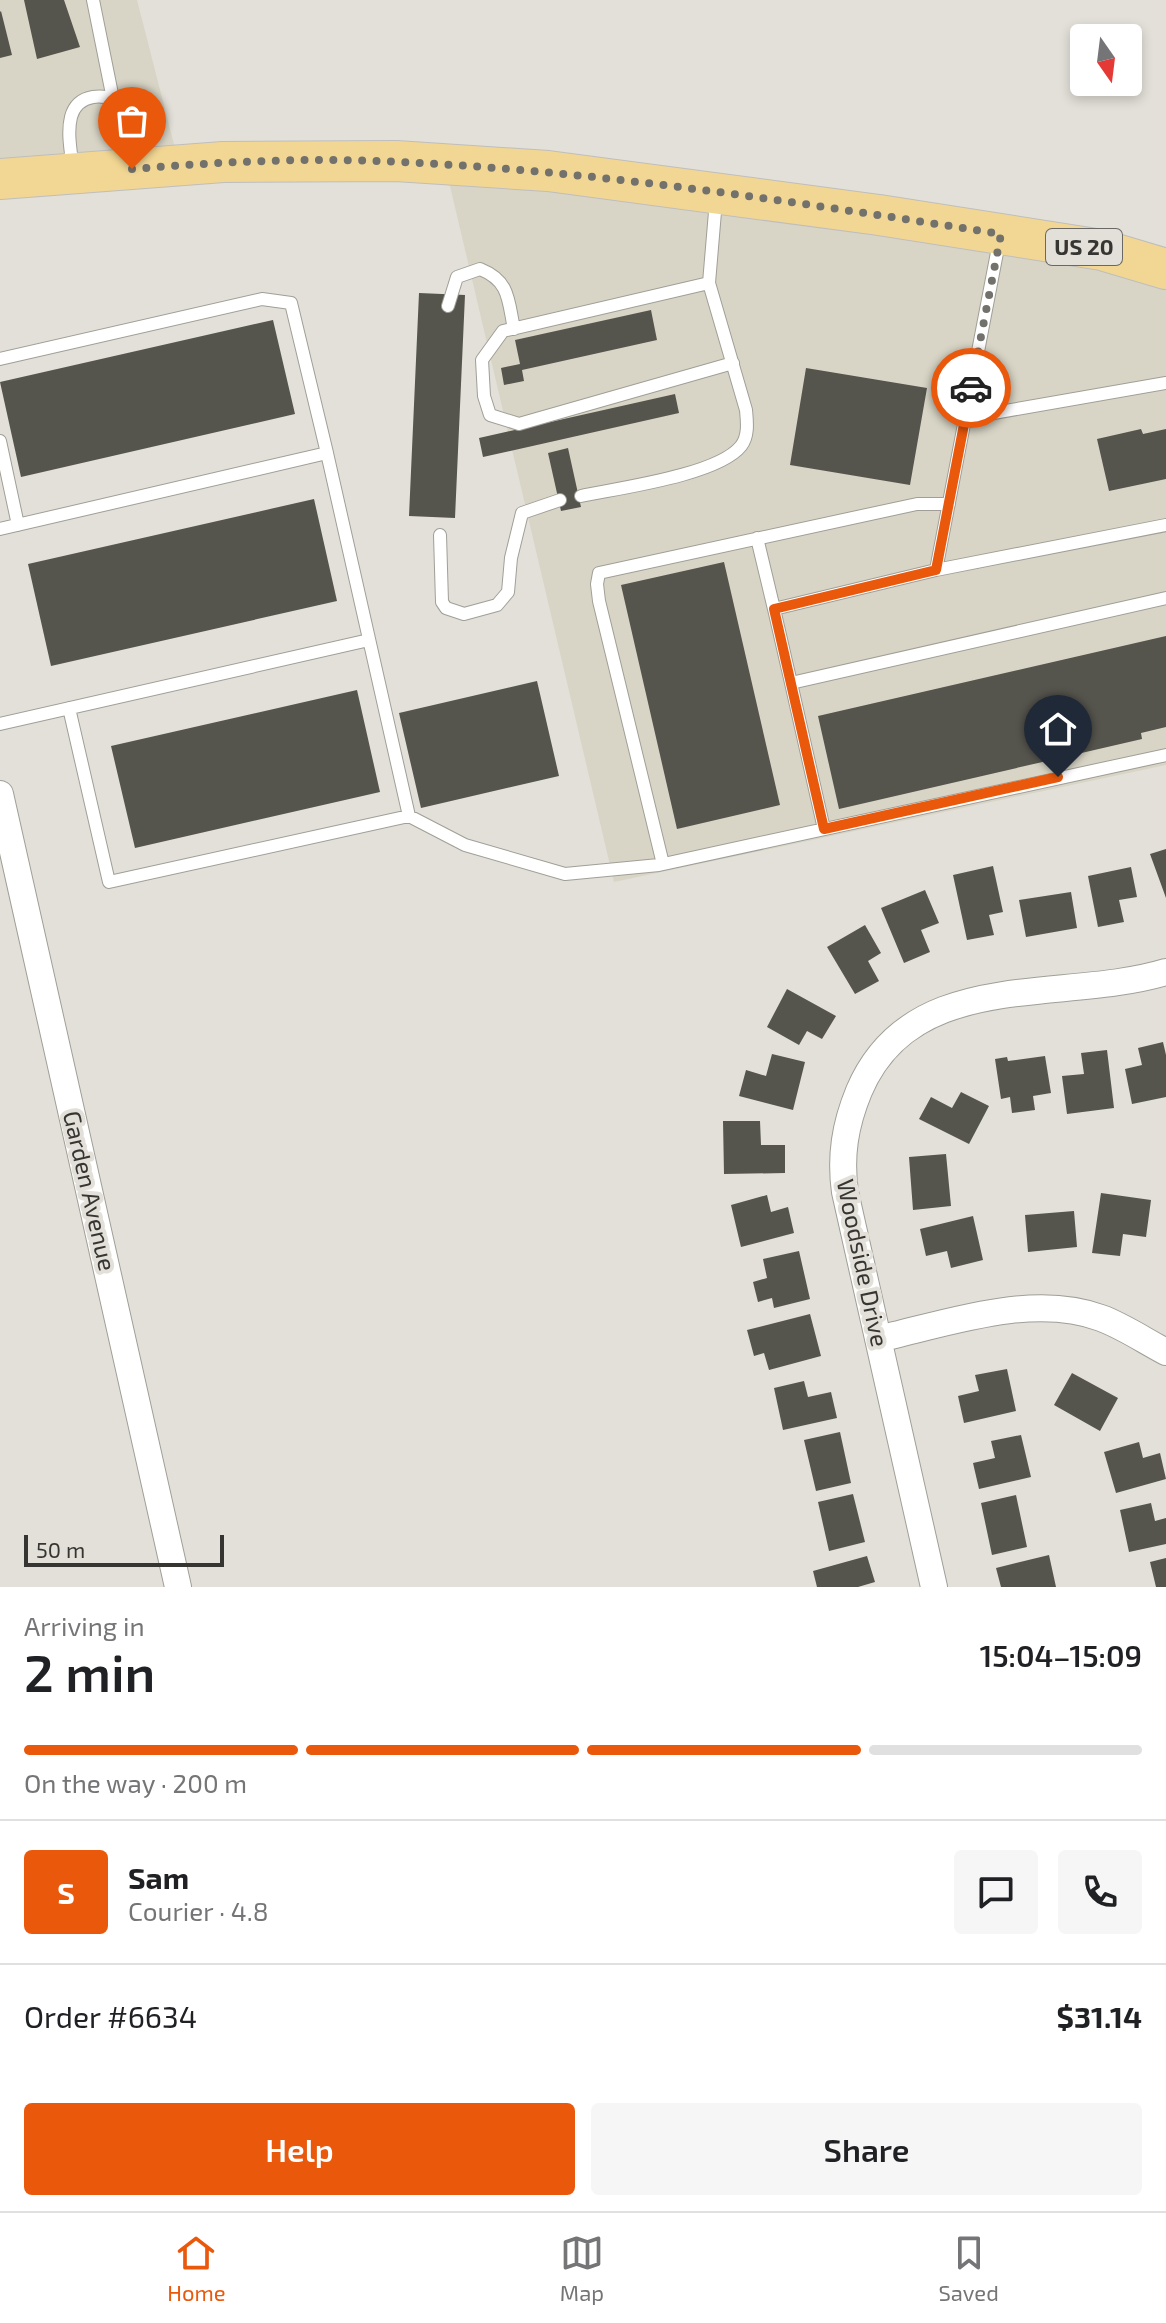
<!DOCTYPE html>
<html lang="en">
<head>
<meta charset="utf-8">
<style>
	body { margin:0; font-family:"Exo 2",sans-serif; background:#f6f6f6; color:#202124; height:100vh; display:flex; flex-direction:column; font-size:30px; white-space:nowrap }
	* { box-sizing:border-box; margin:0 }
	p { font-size:26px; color:#757577 }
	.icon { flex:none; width:44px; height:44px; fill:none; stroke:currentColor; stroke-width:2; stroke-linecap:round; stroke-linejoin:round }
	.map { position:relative; height:1587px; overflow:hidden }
	.drawer { display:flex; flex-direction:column; background:#fff; flex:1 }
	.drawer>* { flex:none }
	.needle { width:52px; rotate:166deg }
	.buttons { position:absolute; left:1070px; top:24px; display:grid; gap:16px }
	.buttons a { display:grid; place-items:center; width:72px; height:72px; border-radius:8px; background:#fff; box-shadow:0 4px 12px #0003; font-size:40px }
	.scale { position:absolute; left:24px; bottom:20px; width:200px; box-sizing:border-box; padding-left:8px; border:4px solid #363532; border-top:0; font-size:22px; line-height:28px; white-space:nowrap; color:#363532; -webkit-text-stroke:6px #e2e0d8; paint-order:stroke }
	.pin { position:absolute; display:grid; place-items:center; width:68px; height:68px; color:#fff; margin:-82px -34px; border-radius:50% 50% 50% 0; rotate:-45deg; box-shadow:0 0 8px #0007 }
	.pin .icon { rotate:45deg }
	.courier { position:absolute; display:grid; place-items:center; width:80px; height:80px; margin:-40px; border:6px solid #ea580c; border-radius:50%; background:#fff; color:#222; box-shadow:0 2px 10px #0007 }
	.overview em { font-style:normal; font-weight:600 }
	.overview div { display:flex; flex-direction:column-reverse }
	.overview { display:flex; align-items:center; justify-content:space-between; height:136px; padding:0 24px }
	h1 { font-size:52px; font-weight:600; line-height:60px }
	.bar { display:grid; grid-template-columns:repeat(4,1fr); gap:12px 8px; align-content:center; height:96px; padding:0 24px }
	.bar i { height:10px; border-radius:6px; background:#e0e0e0 }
	.bar .selected { background:#ea580c }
	.bar p { grid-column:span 4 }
	.line { display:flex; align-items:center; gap:20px; padding:0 24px; border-top:2px solid #e0e0e0 }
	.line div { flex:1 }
	.round { display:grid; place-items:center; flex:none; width:84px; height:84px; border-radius:8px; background:#f6f6f6 }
	.action { display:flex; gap:16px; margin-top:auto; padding:16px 24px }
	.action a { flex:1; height:92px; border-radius:8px; background:#ea580c; color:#fff; font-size:32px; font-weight:600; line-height:92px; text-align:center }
	.action a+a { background:#f6f6f6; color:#202124 }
	.menu { display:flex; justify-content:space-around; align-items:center; height:112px; border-top:2px solid #e0e0e0; background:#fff; font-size:22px; color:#757577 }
	.menu a { display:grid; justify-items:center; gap:4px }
	.menu .selected { color:#ea580c }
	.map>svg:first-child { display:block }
	.built { fill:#d8d5c6 }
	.building { fill:#55544d }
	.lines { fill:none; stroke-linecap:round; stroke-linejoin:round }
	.lane-casing { stroke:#a09f97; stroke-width:14 }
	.street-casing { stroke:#a09f97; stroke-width:28 }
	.primary-casing { stroke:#bfbebd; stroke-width:42 }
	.lane { stroke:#fff; stroke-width:12 }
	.street { stroke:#fff; stroke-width:26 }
	.primary { stroke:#f2d794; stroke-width:40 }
	.done { stroke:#72716c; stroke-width:8; stroke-dasharray:0 14.4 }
	.route { stroke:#ea580c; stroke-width:10 }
	.labels { text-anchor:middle; stroke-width:8; stroke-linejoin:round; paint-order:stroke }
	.shield { fill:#e2e0d8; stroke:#6a6864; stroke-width:2 }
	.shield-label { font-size:22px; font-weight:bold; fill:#363532 }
	.street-label { font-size:24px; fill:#363532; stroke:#e2e0d8 }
</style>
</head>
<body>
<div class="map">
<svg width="1166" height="1587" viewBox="0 0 1166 1587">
	<rect width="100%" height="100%" fill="#e2e0d8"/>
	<path class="built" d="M0,0h137l41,160 -178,12z
		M446,169l98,7 622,104v485l-552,117z"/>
	<path class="building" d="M24,0h40l16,47 -43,12z
		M1,11l11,44 -12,3v-46z
		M419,293l46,2 -10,223 -46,-2z
		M651,310l6,30 -135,30 2,11 -20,4 -3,-17 19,-4 -5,-24z
		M273,320l22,94 -274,63 -21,-95z
		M806,368l121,20 -17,97 -120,-20z
		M675,394l4,19 -196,44 -4,-19z
		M1141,429l2,5 23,-5v50l-57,12 -12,-52z
		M568,448l13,59 -20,4 -13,-58z
		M314,499l23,102 -286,65 -23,-102z
		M724,562l56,243 -103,24 -56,-244z
		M1166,636v91l-25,6 1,6 -303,70 -21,-93z
		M537,681l22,95 -138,32 -22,-95z
		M357,690l23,102 -245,56 -24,-102z
		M1166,849v49l-16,-44z
		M993,866l10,46 -14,3 5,20 -27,5 -14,-65z
		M1131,867l6,30 -18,3 5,22 -26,5 -10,-51z
		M925,890l14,33 -18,7 9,22 -26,11 -23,-55z
		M1071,892l6,36 -51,9 -7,-37z
		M865,925l16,28 -13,8 11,20 -24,13 -28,-47z
		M787,989l49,27 -14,23 -15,-8 -8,14 -32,-18z
		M1163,1042l3,13v42l-34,7 -7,-35 17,-4 -4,-17z
		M1107,1050l7,58 -47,6 -5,-38 22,-2 -3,-21z
		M772,1054l33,8 -12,48 -54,-14 7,-26 20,6z
		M1045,1056l6,37 -18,3 2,14 -23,3 -2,-16 -9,2 -6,-40 12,-2 1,4z
		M961,1092l28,14 -20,38 -50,-25 12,-22 21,11z
		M723,1121h37l1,24h24v28l-61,1z
		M946,1154l5,52 -38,4 -4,-53z
		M1101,1193l50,7 -5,37 -23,-3 -3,22 -28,-3z
		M767,1195l4,17 17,-5 6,26 -53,14 -10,-42z
		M1074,1211l3,36 -49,5 -3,-37z
		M973,1216l10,44 -32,8 -4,-17 -21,5 -6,-27z
		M799,1251l11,48 -36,9 -2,-10 -14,4 -5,-20 14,-4 -4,-19z
		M810,1314l11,42 -52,14 -5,-17 -10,3 -7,-26z
		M1007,1369l9,42 -52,12 -6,-27 21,-5 -4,-16z
		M1072,1373l46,25 -18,33 -46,-26z
		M804,1381l4,16 23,-5 6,26 -54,12 -9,-42z
		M840,1432l11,51 -35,8 -12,-51z
		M1021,1435l10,42 -52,12 -6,-26 22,-5 -4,-17z
		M1139,1442l4,16 17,-5 6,26 -50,14 -12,-41z
		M853,1494l12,48 -36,9 -11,-49z
		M1016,1495l11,52 -35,8 -11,-52z
		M1151,1503l4,18 11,-3v26l-37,8 -9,-42z
		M1049,1555l7,32h-55l-5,-19z
		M867,1556l8,26 -17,5h-41l-4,-16z
		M1166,1558v29h-10l-6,-25z"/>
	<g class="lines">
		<g class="lane-casing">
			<path id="lane" d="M93,0l20,99
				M73,169c-2,-17 -6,-36 -2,-52 3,-11 10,-18 22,-20 35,-6 40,39 46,65
				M709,283l-206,48 -21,29 2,36 6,19 29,9 214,-61
				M448,306l9,-29 23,-8c30,12 28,31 34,60
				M0,359l262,-60 29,4 36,150 -327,76
				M965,418l201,-35
				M0,441l18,84
				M581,496c38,-8 137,-21 160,-50 8,-10 6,-25 5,-36l-37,-127 7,-83
				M440,535l2,67 4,6 18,6 33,-9 11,-13 3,-34 11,-45 38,-13
				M757,538l17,71
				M936,570l230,-45
				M791,683l-17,-74 162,-39 64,-333
				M69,708l40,174 300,-66 -82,-363
				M0,724l369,-84
				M409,816l56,29 100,29 94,-9 507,-110
				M824,829l-33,-146 375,-85
				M663,864l-64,-263 -2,-17 2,-11 318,-69h32"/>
		</g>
		<g class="street-casing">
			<path id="street" d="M0,794l178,793
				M878,1339c67,-15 155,-47 223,-21 22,8 44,23 65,34
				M934,1587l-89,-395c-5,-36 0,-67 14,-101 53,-125 202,-87 307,-119"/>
		</g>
		<g class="primary-casing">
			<path id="primary" d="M0,179l223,-17 173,-1 152,10 331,44 223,35 64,19"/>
		</g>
		<use href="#lane" class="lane"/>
		<use href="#street" class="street"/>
		<use href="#primary" class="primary"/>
	</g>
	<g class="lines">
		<path class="done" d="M132,169c89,-7 178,-12 267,-7 202,9 402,41 602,72l-30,154"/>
		<path class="route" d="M971,388l-35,182 -162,39 50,220 234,-52"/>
	</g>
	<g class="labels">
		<rect class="shield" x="1046" y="229" width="76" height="36" rx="6"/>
		<g class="shield-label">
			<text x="1084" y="255">US 20</text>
		</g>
		<g class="street-label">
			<text transform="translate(89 1191) rotate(77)" y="8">Garden Avenue</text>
			<text transform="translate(862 1263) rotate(78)" y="8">Woodside Drive</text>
		</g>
	</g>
</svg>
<div class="buttons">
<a><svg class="needle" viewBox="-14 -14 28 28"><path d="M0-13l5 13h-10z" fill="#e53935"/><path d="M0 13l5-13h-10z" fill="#757577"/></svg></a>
</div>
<div class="scale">50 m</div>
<div class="pin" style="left:132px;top:169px;background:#ea580c"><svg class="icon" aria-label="bag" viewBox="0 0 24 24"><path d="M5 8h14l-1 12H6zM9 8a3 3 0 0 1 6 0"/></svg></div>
<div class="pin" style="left:1058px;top:777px;background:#1f2937"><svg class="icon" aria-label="home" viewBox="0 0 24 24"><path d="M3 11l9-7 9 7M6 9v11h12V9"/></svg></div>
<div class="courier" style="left:971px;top:388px"><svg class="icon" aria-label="car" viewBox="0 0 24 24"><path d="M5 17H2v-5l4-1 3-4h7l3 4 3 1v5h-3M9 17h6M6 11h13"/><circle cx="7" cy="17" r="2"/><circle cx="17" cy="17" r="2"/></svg></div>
</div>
<section class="drawer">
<div class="overview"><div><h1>2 min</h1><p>Arriving in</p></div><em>15:04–15:09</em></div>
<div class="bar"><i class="selected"></i><i class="selected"></i><i class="selected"></i><i></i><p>On the way · 200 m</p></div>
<div class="line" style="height:144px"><b class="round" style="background:#ea580c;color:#fff">S</b><div><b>Sam</b><p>Courier · 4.8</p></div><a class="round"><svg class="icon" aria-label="chat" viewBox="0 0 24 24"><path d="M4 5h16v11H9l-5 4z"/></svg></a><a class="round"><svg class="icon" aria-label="phone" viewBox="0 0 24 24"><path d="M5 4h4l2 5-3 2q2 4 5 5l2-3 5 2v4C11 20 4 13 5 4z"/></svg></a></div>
<div class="line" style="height:104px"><div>Order #6634</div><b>$31.14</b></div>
<div class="action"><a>Help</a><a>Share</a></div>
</section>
<nav class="menu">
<a class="selected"><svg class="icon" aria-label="home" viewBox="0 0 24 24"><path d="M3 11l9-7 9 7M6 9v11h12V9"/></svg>Home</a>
<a><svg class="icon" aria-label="map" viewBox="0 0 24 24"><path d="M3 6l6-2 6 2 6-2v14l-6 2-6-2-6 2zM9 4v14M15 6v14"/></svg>Map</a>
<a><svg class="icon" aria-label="saved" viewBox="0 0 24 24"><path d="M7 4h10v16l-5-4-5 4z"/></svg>Saved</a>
</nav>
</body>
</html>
